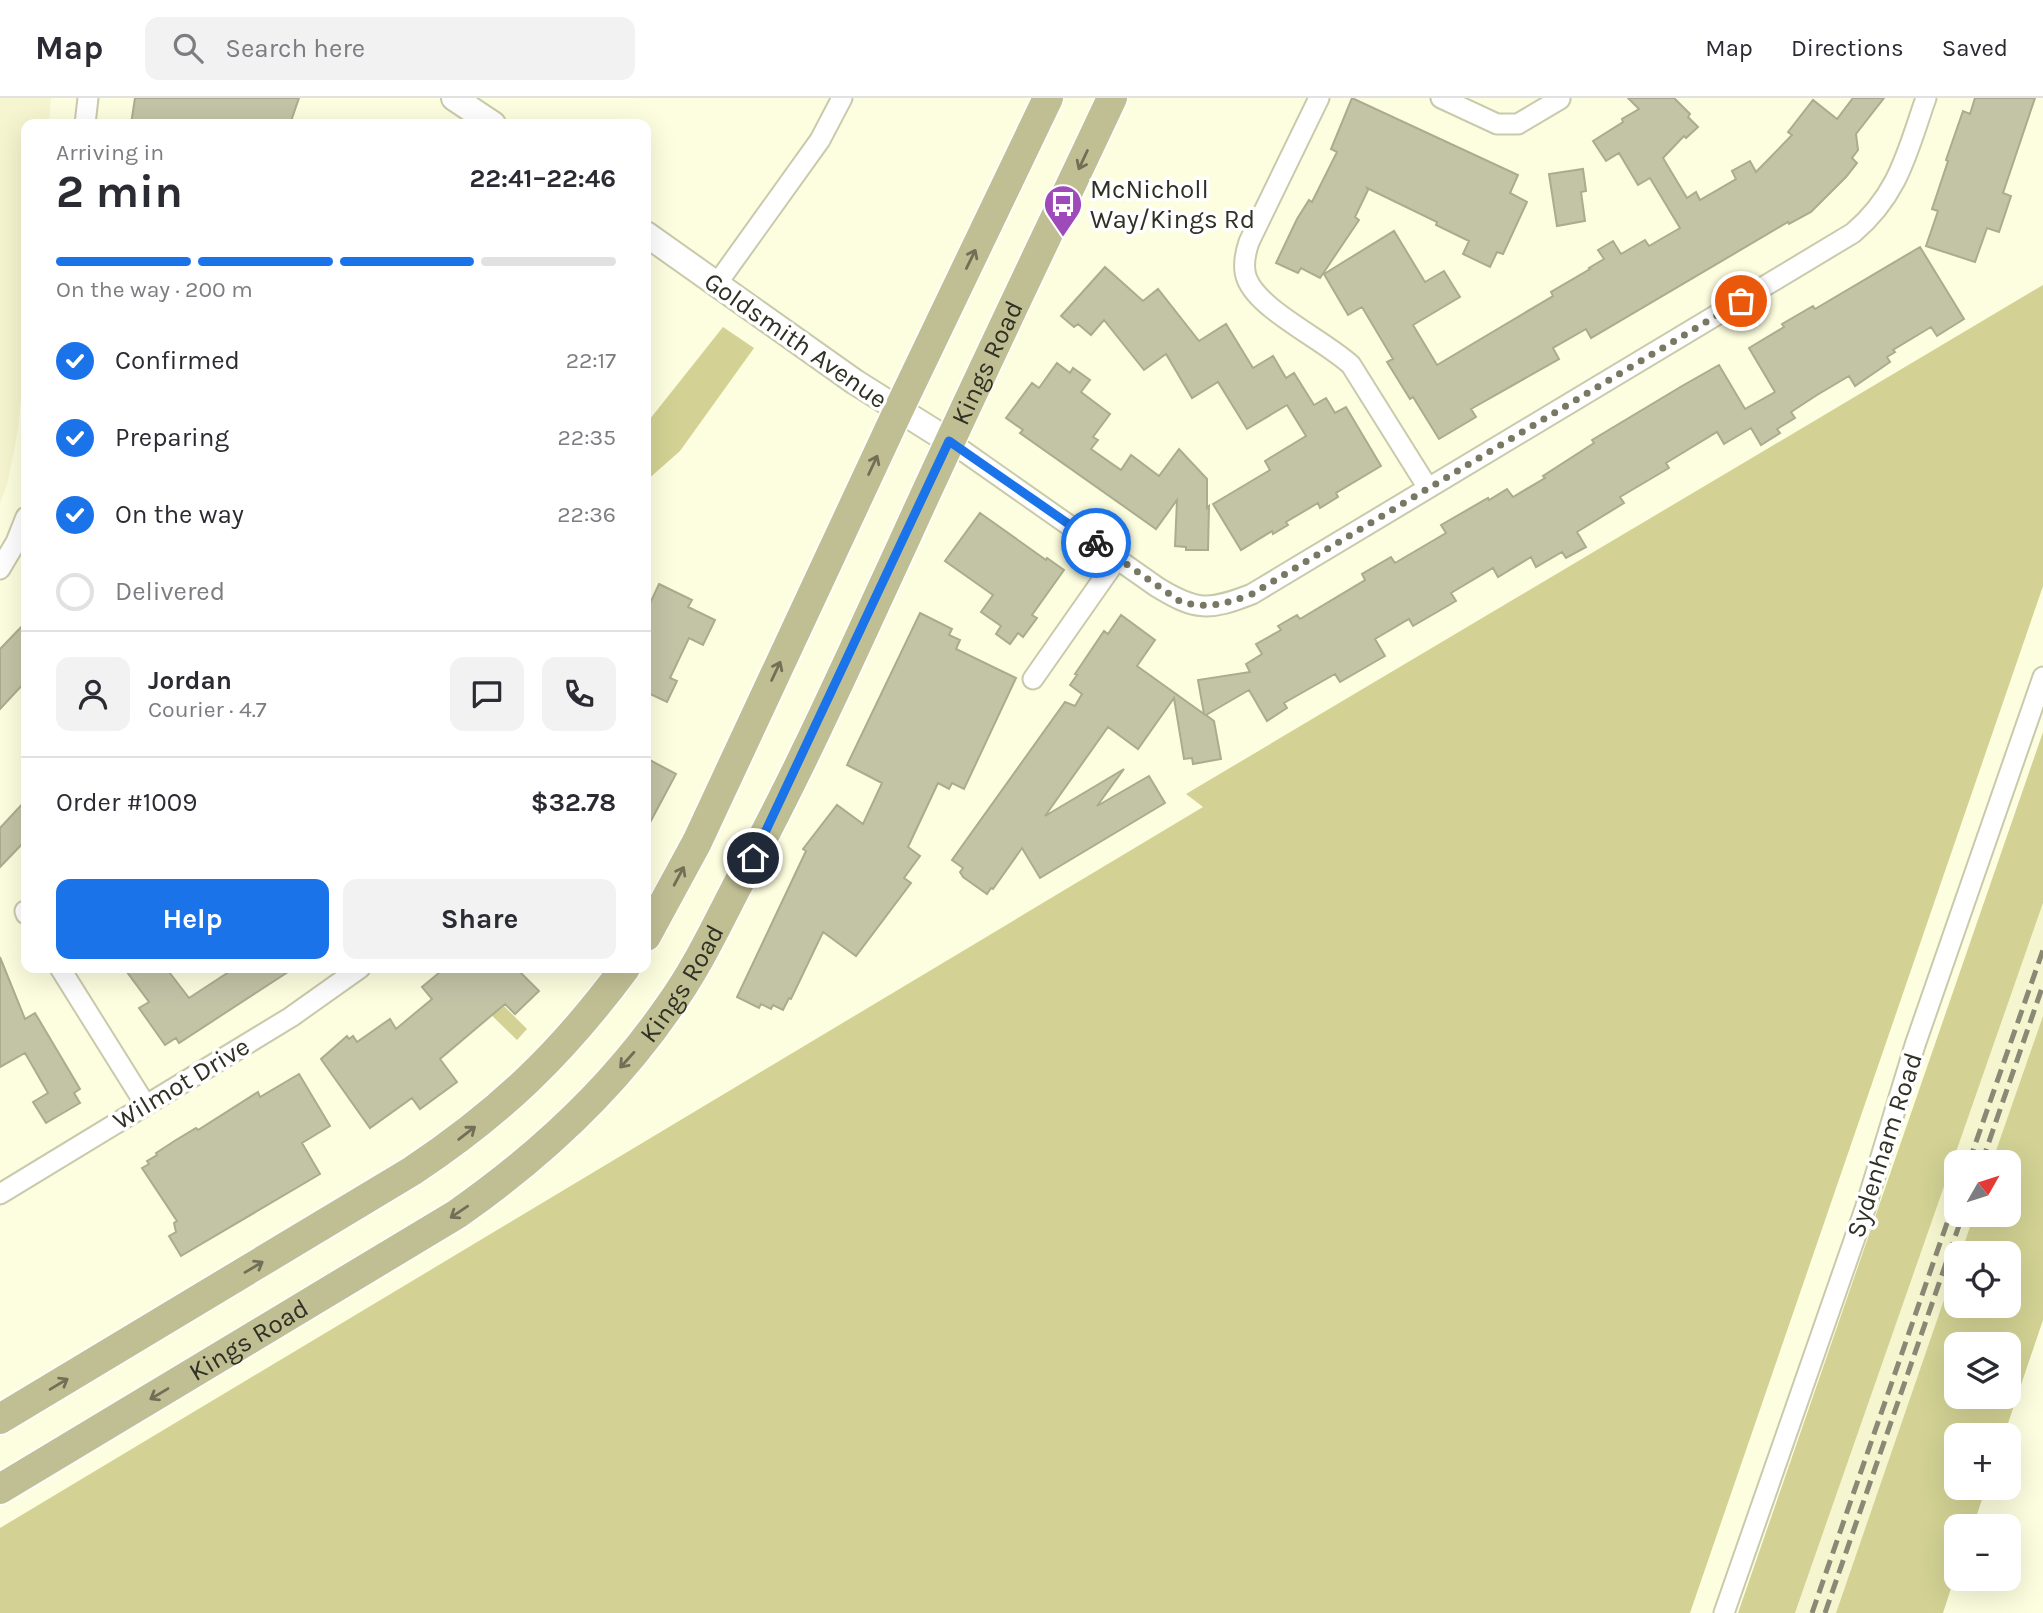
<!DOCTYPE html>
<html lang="en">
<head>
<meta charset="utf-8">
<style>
	body { margin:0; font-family:Karla,sans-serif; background:#f2f2f3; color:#2b2b33; height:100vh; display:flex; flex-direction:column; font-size:26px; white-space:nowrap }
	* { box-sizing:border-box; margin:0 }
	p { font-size:23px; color:#7c7c81 }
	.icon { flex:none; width:38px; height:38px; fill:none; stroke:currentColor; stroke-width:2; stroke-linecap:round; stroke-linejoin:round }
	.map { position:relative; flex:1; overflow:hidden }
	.panel { position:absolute; left:21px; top:21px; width:630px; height:854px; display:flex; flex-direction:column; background:#fff; border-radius:14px; box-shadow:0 7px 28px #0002 }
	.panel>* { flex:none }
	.needle { width:46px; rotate:51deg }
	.fabs { position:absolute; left:1944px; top:1052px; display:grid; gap:14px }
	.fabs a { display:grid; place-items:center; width:77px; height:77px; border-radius:14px; background:#fff; box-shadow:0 7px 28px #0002; font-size:35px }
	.pin { position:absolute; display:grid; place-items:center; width:60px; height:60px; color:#fff; margin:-30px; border:4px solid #fff; border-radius:50%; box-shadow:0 2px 7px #0007 }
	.courier { position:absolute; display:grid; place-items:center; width:70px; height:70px; margin:-35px; border:5px solid #1a73e8; border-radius:50%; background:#fff; color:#222; box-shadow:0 2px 9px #0007 }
	.overview em { font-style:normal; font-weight:700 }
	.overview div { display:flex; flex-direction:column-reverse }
	.overview { display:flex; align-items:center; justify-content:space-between; height:119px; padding:0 35px }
	h1 { font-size:46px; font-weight:700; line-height:52px }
	.bar { display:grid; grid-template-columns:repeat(4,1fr); gap:10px 7px; align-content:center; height:84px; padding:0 35px }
	.bar i { height:9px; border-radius:5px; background:#e1e1e2 }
	.bar .active { background:#1a73e8 }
	.bar p { grid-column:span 4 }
	.line { display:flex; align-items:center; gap:18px; padding:0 35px; border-top:2px solid #e1e1e2 }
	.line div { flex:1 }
	.round { display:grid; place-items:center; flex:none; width:74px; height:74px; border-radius:14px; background:#f2f2f3 }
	ol { padding:0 35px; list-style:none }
	li { display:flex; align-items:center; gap:21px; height:77px }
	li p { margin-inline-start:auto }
	li .icon { padding:7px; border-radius:50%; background:#1a73e8; color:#fff; stroke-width:4 }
	li:last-child { color:#7c7c81 }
	li i { width:38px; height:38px; border:4px solid #e1e1e2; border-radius:50% }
	.action { display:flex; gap:14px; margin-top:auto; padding:14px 35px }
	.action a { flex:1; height:80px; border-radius:14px; background:#1a73e8; color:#fff; font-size:28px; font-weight:700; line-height:80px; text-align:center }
	.action a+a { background:#f2f2f3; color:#2b2b33 }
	header { display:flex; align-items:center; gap:42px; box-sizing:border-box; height:98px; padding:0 35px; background:#fff; border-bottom:2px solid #e1e1e2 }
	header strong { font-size:33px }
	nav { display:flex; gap:38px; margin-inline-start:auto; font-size:24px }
	.search { width:490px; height:63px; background:#f2f2f3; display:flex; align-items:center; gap:18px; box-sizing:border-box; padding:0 24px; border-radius:14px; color:#7c7c81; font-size:26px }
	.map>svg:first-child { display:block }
	.built { fill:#f5f5cf }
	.green { fill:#d3d294; fill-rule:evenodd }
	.building { fill:#c3c3a6; stroke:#abac8f; stroke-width:2 }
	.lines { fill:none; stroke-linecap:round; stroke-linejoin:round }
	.minor-casing { stroke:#c9c9ac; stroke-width:23 }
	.tertiary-casing { stroke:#c9c9ac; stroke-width:28 }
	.primary-casing { stroke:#fff; stroke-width:33 }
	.minor { stroke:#fff; stroke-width:19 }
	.tertiary { stroke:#fff; stroke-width:24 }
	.primary { stroke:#c0bf94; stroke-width:30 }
	.rail { stroke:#898975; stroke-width:5; stroke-dasharray:14 7; stroke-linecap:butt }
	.oneway { stroke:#717056 }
	.done { stroke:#787865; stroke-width:7; stroke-dasharray:0 12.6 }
	.route { stroke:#1a73e8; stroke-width:9 }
	.labels { text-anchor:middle; stroke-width:7; stroke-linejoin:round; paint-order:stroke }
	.poi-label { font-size:26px; fill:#303024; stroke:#fff; text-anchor:start }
	.street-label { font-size:26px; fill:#303024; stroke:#fff }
</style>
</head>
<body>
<header>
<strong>Map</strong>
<div class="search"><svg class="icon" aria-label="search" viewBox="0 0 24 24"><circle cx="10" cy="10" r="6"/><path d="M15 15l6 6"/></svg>Search here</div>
<nav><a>Map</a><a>Directions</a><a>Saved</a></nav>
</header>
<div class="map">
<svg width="2043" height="1515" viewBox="0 0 2043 1515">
	<rect width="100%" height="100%" fill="#fdfddf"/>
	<path class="built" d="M0,0h51l-2,26h-23v221l-8,85 -11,55 -7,18z
		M2043,805v113l-51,146h-36v52l18,1 -13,38h-5v12l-120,348h-41z"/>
	<path class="green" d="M2043,187v301l-353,1027h-1690v-85l1203,-721 -17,-13z
		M723,229l31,21 -74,103 -34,30v-57z
		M2043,634v171l-248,710h-57z
		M443,870h23l61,61 -10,11z
		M2043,918v304l-39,115h-48v53h30l-13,38h-17v47l-13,40h-107l120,-348v41h53v-53h-48l13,-38 35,-1v-52h-17zM2009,1246v52h-53v-52z"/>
	<path class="building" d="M135,0h164l-9,26h-159z
		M1352,0l166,77 -8,18 17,9 -24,52 -6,-2 -7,15 -27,-13 6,-13 -33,-16 1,-3 -70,-34 1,2 -13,27 4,3 -39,58 -19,-10 -3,5 -22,-10 21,-44 12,-19 3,2 25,-50 -6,-3z
		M1628,0h46l16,16 -2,3 10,10 -12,11 -2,-2 -21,22 24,40 9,-6 4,8 36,-21 -4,-8 18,-10 6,11 36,-37 -4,-3 25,-32 24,19 16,-21h31l-28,36 2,16 -6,8 5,5 -11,14 -35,35 -22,12 -1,-2 -197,116 -5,-9 -33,19 6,11 -88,50 5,8 -37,22 -26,-42 -3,2 -23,-37 6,-3 -31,-52 -14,8 -24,-41 70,-43 31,51 19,-11 16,26 -47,28 24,40 116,-69 -2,-4 39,-23 -1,-1 15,-9 -6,-9 15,-9 8,13 24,-14 4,6 31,-18 -30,-50 -12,7 -19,-32 -13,8 -13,-20 30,-19 -1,-3 17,-10z
		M1975,0h60l-32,95 8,3 -12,36 -12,-4 -12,34 -49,-16 12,-35 -6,-2 16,-48 -2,-1 17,-49 7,3z
		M1583,71l3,22 -5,1 4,29 -28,5 -8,-52z
		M1920,149l44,72 -27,17 -6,-9 -38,23 2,2 -8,5 3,5 -35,24 -6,-10 -32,19 -26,17 4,6 -18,11 3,4 -19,12 -10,-17 -27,16 -7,-12 -51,31 3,5 -49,29 4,6 -47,29 9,15 -20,11 -4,-6 -26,15 -5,-10 -33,20 -5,-9 -42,25 5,8 -43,25 -4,-7 -34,20 10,17 -45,26 -5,-8 -51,29 3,5 -20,13 -18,-31 -43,25 8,6 7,38 -28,5 -1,-6 -8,1 -10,-61 -36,51 -30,-22 -63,89 79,-47 -27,37 52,-30 16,27 -125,75 -18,-30 -29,41 -2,-1 -4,6 -24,-17 -3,-5 3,-4 -11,-8 113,-158 10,4 7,-12 -12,-9 7,-10 -2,-1 29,-43 4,3 13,-19 34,25 -18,26 67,48 -6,-34 52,-8 -4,-8 16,-10 -6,-10 25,-14 -3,-4 19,-11 3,4 65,-39 -3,-6 29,-17 4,6 51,-30 -5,-8 47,-27 1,2 18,-11 6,8 32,-19 -2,-2 51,-33 -2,-3 90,-54 37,-21 26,44 30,-17 -26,-44 35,-21 -2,-3 31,-18 2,3z
		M1105,169l38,34 15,-12 41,52 27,-17 27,44 20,-12 13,22 8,-5 20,32 12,-7 9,15 11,-6 35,59 -45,27 2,4 -18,11 -2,-5 -32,19 2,3 -15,9 -1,-3 -31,19 -28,-46 57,-34 -5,-9 41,-25 -19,-31 -40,24 -29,-47 -26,16 -26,-44 -22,16 -40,-50 -13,15 -13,-11 -4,3 -13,-11z
		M1057,265l13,10 3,-5 17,12 -9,12 29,22 -17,23 5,3 -7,9 30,21 10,-15 28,21 20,-27 28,30v29l2,-2 -1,44h-22v-3l-11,-1 2,-46 -21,29 -136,-96 3,-3 -17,-12 26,-35 7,5z
		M980,415l66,47 1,-2 17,12 -32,45 5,3 -14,19 -5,-4 -8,11 -14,-10 5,-8 -20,-14 12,-17 -48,-34z
		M659,486l33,16 -4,7 27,13 -12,25 -14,-7 -19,40 7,3 -10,21 -21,-10v-80z
		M920,515l32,16 -3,6 11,5 -4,9 60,29 -52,111 -12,-6 -3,6 -11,-6 -30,64 12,9 -16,22 7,5 -55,73 -33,-24 -32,67 -2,-1 -6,12 -10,-5 -2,4 -10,-5 -2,4 -22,-11 69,-146 -3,-2 34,-44 26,19 19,-41 -35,-18z
		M26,524v59l-26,28v-60z
		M646,660l30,16 -30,56z
		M26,702v40l-26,27v-39z
		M0,859l25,62 10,-6 45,76 -6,4 6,10 -34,20 -13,-21 15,-9 -23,-40 -25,14z
		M124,870h42l23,30 46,-30h59l-115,75 -3,-5 -11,7 -26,-37 10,-6z
		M445,870h71l23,23 -24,23 -10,-10 -65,55 17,23 -37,27 -8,-11 -42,30 -49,-69 26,-23 2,3 4,-3 4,6 33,-23 6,10 36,-30 -10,-12z
		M299,976l31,52 -28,17 18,31 -139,82 -12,-20 7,-4 -2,-9 3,-2 -35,-53 7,-4 -2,-3 10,-6 -1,-2 20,-13 20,-12 2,2 60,-38 2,5z"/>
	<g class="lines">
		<g class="minor-casing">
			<path id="minor" d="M1319,0l-70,144c-4,12 -7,25 -2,37 12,31 77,61 104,86l77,123
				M1441,0l56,26h21l42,-25
				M85,26l3,-26
				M716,187l104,-145 22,-42
				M949,343l208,146c39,24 52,24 95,7l601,-361c46,-39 54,-81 73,-135
				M0,471l16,-27 10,-25
				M1033,581l84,-120
				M25,813l1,3
				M60,870l85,136
				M0,1096l291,-177 69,-49
				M1724,1515l141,-404 50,-164 128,-368"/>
		</g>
		<g class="tertiary-casing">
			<path id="tertiary" d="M454,0l39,26
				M646,136l209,148 94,59"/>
		</g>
		<g class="primary-casing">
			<g id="primary">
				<path d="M646,838l51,-94 201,-431 150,-313"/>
				<path d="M0,1321l412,-248c88,-58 150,-118 213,-203"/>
				<path id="s1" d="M0,1391l457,-275c80,-56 155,-125 211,-206 27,-37 47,-79 68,-120 62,-113 115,-232 169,-349 67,-148 138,-294 207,-441"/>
			</g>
		</g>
		<use href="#minor" class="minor"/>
		<use href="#tertiary" class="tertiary"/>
		<use href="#primary" class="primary"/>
		<path class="rail" d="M1969,1064l74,-212
			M1982,1064l61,-177
			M1812,1515l144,-416
			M1825,1515l138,-399"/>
	</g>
	<defs><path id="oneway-shaft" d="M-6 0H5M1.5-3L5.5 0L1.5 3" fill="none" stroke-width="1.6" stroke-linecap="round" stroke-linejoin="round" transform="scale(1.75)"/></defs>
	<g class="oneway">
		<use href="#oneway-shaft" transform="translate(1083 62) rotate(115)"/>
		<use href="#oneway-shaft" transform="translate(971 161) rotate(-64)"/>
		<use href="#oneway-shaft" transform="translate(873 367) rotate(-65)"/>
		<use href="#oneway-shaft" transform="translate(776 573) rotate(-65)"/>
		<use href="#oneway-shaft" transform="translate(679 778) rotate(-62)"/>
		<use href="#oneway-shaft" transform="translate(627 962) rotate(132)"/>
		<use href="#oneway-shaft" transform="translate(467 1035) rotate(-38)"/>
		<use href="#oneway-shaft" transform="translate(459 1114) rotate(146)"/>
		<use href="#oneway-shaft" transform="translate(254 1169) rotate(-31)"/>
		<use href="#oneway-shaft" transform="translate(59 1286) rotate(-31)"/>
		<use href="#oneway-shaft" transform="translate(159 1296) rotate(149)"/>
	</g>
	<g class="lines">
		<path class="done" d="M1096,445l85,59c27,7 45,2 71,-8l489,-293"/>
		<path class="route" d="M753,760l196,-417 147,102"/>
	</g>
	<defs>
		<g id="bus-pin" transform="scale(2.0125)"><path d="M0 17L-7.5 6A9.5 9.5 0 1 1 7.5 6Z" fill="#9e4ab8" stroke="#fff"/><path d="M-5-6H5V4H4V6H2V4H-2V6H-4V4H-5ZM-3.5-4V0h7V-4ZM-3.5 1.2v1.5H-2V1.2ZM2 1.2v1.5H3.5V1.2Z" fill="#fff"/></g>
	</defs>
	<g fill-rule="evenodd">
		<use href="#bus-pin" x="1063" y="106"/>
	</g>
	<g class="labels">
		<g class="poi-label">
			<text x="1090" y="100">McNicholl<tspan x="1090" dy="30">Way/Kings Rd</tspan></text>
		</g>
		<g class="street-label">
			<text transform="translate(796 242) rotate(35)" y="9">Goldsmith Avenue</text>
			<text dy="9" stroke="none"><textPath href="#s1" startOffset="1550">Kings Road</textPath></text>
			<text dy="9" stroke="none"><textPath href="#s1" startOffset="858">Kings Road</textPath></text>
			<text transform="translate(181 985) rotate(-31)" y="9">Wilmot Drive</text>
			<text transform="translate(1884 1047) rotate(-72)" y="9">Sydenham Road</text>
			<text dy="9" stroke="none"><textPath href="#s1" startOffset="290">Kings Road</textPath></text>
		</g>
	</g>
</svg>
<div class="fabs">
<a><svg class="needle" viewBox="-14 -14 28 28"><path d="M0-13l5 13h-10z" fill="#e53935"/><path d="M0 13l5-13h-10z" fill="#7c7c81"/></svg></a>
<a><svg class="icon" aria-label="locate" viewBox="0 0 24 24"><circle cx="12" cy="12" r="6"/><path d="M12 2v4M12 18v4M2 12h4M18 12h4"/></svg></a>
<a><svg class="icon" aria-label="layers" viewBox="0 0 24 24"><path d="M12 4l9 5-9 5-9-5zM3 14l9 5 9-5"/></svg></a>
<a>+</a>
<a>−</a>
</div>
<div class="pin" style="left:1741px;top:203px;background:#ea580c"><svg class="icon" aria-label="bag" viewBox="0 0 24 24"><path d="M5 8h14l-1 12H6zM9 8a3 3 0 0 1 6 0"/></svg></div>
<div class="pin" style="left:753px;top:760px;background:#1f2937"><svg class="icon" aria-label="home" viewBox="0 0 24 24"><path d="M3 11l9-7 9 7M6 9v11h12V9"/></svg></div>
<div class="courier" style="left:1096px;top:445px"><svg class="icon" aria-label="bike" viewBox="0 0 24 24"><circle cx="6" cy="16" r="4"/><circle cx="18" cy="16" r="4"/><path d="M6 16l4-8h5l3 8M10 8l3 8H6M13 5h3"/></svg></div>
<section class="panel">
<div class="overview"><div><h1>2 min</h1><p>Arriving in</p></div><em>22:41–22:46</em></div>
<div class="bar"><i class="active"></i><i class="active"></i><i class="active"></i><i></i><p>On the way · 200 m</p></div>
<ol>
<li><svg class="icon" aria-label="check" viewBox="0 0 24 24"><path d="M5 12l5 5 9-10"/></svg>Confirmed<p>22:17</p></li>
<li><svg class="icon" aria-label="check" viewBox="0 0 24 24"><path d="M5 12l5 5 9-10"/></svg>Preparing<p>22:35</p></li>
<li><svg class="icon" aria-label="check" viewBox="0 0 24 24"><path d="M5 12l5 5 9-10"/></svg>On the way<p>22:36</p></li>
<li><i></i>Delivered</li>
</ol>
<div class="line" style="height:126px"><a class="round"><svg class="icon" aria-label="person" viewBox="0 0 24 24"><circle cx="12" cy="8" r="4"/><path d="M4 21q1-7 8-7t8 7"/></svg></a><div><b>Jordan</b><p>Courier · 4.7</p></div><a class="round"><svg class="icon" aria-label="chat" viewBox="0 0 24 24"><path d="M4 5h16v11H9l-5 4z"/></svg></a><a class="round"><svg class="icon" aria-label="phone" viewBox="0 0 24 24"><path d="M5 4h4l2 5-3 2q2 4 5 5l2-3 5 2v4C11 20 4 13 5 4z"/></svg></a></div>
<div class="line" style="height:91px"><div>Order #1009</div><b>$32.78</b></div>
<div class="action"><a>Help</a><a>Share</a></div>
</section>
</div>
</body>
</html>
